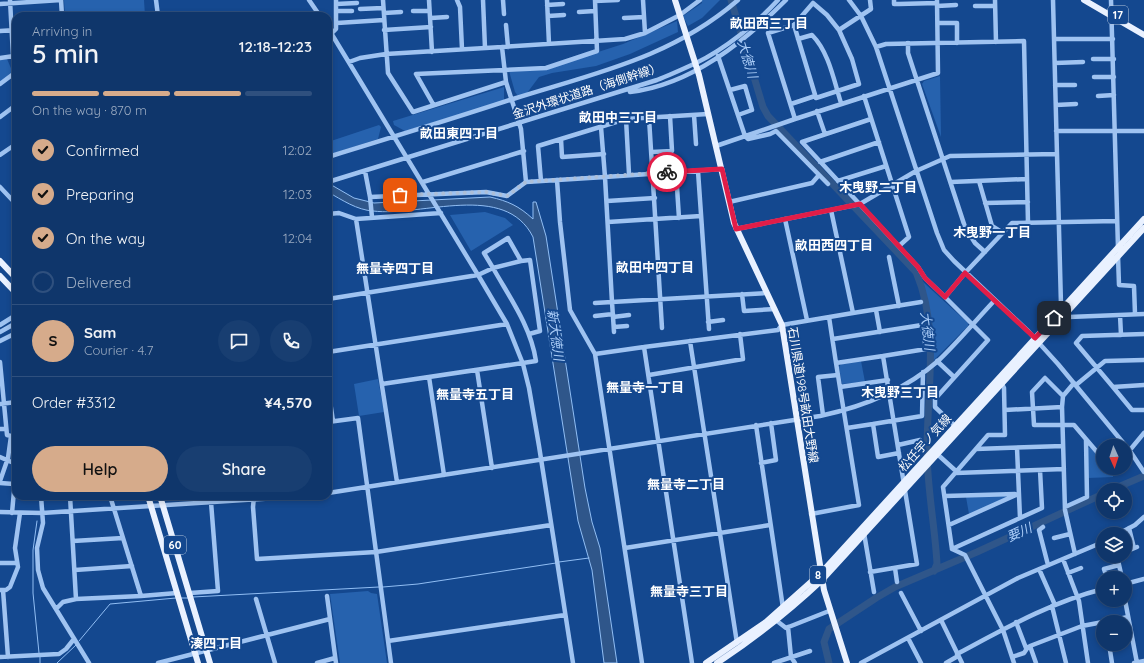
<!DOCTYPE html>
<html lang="en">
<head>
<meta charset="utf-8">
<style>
	body { margin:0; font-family:Quicksand,"Noto Sans JP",sans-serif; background:#183e71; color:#f1f3f6; height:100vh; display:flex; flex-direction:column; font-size:15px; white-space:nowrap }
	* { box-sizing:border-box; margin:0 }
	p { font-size:13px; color:#9babc1 }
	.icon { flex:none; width:22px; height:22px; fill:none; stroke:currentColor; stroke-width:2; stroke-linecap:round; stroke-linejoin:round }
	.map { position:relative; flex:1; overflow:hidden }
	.panel { position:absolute; left:12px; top:12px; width:320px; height:488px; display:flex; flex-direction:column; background:#0f366b; border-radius:12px; box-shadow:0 2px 6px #0003,0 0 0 1px #2f507e }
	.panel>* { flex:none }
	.needle { width:26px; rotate:177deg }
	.tools { position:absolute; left:1096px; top:439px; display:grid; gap:8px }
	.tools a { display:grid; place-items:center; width:36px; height:36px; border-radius:50%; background:#0f366b; box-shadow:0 2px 6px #0003,0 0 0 1px #2f507e; font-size:20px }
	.pin { position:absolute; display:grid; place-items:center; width:34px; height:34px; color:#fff; margin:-17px; border-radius:8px; box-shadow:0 2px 6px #0006 }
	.courier { position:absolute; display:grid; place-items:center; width:40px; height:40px; margin:-20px; border:3px solid #e11d48; border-radius:50%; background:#fff; color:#222; box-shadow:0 1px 5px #0007 }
	.headline em { font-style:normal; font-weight:600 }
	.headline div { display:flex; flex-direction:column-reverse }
	.headline { display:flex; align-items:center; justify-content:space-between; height:68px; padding:0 20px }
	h1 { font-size:26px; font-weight:600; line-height:30px }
	.bar { display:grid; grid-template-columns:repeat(4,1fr); gap:6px 4px; align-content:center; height:48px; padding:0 20px }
	.bar i { height:5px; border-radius:3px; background:#2f507e }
	.bar .current { background:#d6ab8b }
	.bar p { grid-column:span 4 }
	.line { display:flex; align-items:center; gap:10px; padding:0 20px; border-top:1px solid #2f507e }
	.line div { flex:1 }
	.round { display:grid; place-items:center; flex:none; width:42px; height:42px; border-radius:21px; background:#183e71 }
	ol { padding:0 20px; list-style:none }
	li { display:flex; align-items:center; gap:12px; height:44px }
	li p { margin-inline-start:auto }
	li .icon { padding:4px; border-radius:50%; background:#d6ab8b; color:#111; stroke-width:4 }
	li:last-child { color:#9babc1 }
	li i { width:22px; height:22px; border:2px solid #2f507e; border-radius:50% }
	.action { display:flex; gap:8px; margin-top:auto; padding:8px 20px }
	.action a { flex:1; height:46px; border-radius:24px; background:#d6ab8b; color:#111; font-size:16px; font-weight:600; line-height:46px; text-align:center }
	.action a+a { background:#183e71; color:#f1f3f6 }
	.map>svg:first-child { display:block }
	.green { fill:#2662ae }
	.water { fill:#2f568a; stroke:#91bef4 }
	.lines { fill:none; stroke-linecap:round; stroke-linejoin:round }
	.stream { stroke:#91bef4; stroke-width:1 }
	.river { stroke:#2f568a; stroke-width:7 }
	.minor { stroke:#9fc3f1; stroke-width:4.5 }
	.major { stroke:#e9f1ff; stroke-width:6 }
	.done { stroke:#adbfd8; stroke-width:4; stroke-dasharray:0 7.2 }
	.route { stroke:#e11d48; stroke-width:5 }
	.labels { text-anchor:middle; stroke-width:4; stroke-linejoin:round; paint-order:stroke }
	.shield { fill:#14488f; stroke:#b8c8dd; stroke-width:1 }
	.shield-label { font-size:11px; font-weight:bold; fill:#fff }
	.street-label { font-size:12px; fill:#fff; stroke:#14488f }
	.neighbourhood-label { font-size:13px; font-weight:bold; fill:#fff; stroke:#14488f }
	.water-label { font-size:13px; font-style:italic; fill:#abcdf8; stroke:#14488f }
</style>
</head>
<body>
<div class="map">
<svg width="1144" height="663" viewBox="0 0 1144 663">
	<rect width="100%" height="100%" fill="#14488f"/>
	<path class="green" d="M64,0h80l1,16h-80z
		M702,0h18l-18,18 -14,8 -5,-10 19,-13z
		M677,21l1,11 -48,22 -34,12 -44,7 -13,4 -12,16 -9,3 -3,-4 -6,-21 33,-1 81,-26z
		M7,59l6,14 -13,9v-22z
		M940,76l1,61 -19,-53 2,-3z
		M504,87v14l-99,30 -11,-6 -1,-4z
		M379,125l2,2 -3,12 -50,16v-13z
		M485,212l20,6 8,7 -42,26 -21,-36z
		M922,281l46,42v3l-35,35 1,-13z
		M861,361l4,21 -23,2 -3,-17 2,-3z
		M378,379l6,33 -25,4 -5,-32z
		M1091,447l12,15v6h5l5,5v4l-25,1v-30z
		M1006,496v2l-37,16 -3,-17z
		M368,591l3,2 6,1 10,69h-47l-10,-69z"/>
	<path class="water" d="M328,183l26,15 20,5 116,-6c18,4 29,9 43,22v-17h3l10,34 39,252 7,34 8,26 17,115h-13l-12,-93 -14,-49 -45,-284c-28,-56 -111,-20 -160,-26 -16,-1 -31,-11 -45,-19z"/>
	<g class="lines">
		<path class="stream" d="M37,521l-4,29v43l6,60
			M559,562l30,-4
			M383,587l35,-3 138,-21
			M193,597l186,-10
			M181,598h7
			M79,641l31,-37 66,-6
			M40,656v7
			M57,663l19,-18"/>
		<path class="river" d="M731,0l32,107 5,9 148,156c24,57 11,118 11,178 0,38 8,76 10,114l-3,7
			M1111,490l33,-14
			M829,663l-5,-21 5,-13 47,-31 19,-11 82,-35 126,-58"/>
		<path class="minor" d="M10,0l3,56 3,9
			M61,0l1,16
			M156,0l2,16
			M309,0l11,16
			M429,0l3,52
			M457,0l3,7 2,42
			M483,0l2,48
			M503,0l1,14
			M547,0l2,44
			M643,0l2,33
			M849,0l12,16 15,31 61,186 7,17 10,11 75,71 29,32 72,87 14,21
			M894,0v4h5l38,-1
			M995,0l1,42
			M1111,0l7,248
			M595,1l23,-1
			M0,4l61,-4
			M336,4l21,-1
			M547,5l16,-1
			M937,6l19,-1
			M975,6h20
			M360,9l23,-1
			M336,11h16
			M413,11h16
			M579,12l16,-1
			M384,13l17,-1
			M548,16l16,-1
			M431,18l16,-1
			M624,18l20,-1
			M337,23l47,-3
			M938,23h19v20
			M506,25l2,22
			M794,25l22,73 43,-14 -7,-25 -13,-29
			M328,28l150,247 29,49 16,40 6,24 10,58 34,217
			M384,30l47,-3
			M0,31l16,-1
			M332,33l4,-4v-29
			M798,39l14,-4c17,17 22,46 29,68
			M1054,39h59
			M908,43v10l57,174 10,16 10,9
			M876,47l10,-3 138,-3 4,182
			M718,56l27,80 3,3 22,-5 6,-3 52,53
			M0,58l14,-2
			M1093,59h21
			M349,62l11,-4 26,-4 116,-7
			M1055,63l28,-1
			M1094,77h20
			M506,82l-4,-35 123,-8 20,-6 35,-18 20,-15
			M0,84l16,-12
			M1055,85h20
			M730,90l15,-4 7,24 -14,5
			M630,92c61,-7 114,-50 156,-92
			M864,96l45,141 -10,9
			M1098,96l16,-1
			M433,104l-17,-30 130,-6 51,-17 -2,-51
			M791,104l24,-8
			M1056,105l20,-1
			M817,111l8,23
			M694,115l2,29
			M0,117l16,-12
			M649,118l13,210
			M626,119l3,55
			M795,119l143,-46 -1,-73
			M871,119l-69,23 116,125 7,11 20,19 43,43 -53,59v8l20,19
			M601,127l4,50 117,-8
			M1056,131h88
			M561,139l1,18 42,-3
			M716,146l79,-27 -27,-86 26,-8 19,-22 14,12 12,15 32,-21 -1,-9
			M652,152l20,-1 -2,-35
			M1057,154l4,151 8,12 75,-3
			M0,155l16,-11
			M328,157c62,-19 124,-38 185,-58 82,-26 158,-41 225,-99
			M820,162l59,-20
			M365,171l5,26 116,-5 21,4 19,-14 -5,-53 -15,-47 -93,30 -25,-39 -5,-73
			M698,171l11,158
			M676,172l3,46
			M557,180l3,42 10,88 25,44 47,309
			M541,181l-3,-35 88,-27 82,-5
			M838,181l48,-15
			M979,181l13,45 11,7
			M328,182l329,-102c13,-5 26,-11 39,-17 29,-14 60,-39 82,-63
			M423,182l101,-31
			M526,182l79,-5 7,125 155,-9
			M951,182l76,-3
			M0,187l16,17
			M370,197l2,20
			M607,201l48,-3
			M729,202l83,-19 7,-8
			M985,203l43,-1
			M328,214l11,-1 17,6 85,-6
			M356,219l41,263
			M785,219l22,101
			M608,222l93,-6
			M736,229l95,-19
			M508,238l13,23 -28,7 -9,-15z
			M1118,256l1,29 15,1 1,28
			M889,257l10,49
			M521,261l9,-1 10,71 -11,3
			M742,294l2,17 31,-2
			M945,297l20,-24 47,-50 104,-2
			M328,299l150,-24 15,-7c17,30 38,59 43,93l-154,23
			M595,303l17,-1 2,30
			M876,310l4,22
			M853,313l68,-11
			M1120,315l1,20
			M595,316l18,-2
			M613,317l16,-2
			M829,317l7,46 47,-7 34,208 -47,8
			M708,322l15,-2
			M0,325l16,-10
			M614,327l13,-1
			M0,332l16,-9
			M1144,334l-62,2 -6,7 37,44 31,-2
			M833,339l89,-14 4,24 -43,7
			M0,341l16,-8
			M690,341l47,302
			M328,352l179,-28
			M595,354l49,-7
			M937,361l17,16
			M0,362l7,73 4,1 -3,22 -8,23
			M477,370l15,98
			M649,375l94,-16 -3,-25
			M429,377l15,98
			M1074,383l-11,13 -1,11 3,103 10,44
			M1076,385l29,-24 39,-1
			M840,387l48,-7
			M1113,387l19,23h12
			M328,388l5,33
			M1063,396l-18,-18 -13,14 2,33h40l29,34
			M0,404l16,-2
			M1005,410l57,-3
			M823,415l-5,-38 20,-2
			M328,422l30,-4 33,245
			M873,424l49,-8 1,-44
			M756,425l27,183
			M847,428l26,-4 5,33 21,-4
			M0,429h6
			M898,445l22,-5
			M1017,448l3,70
			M976,449l87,-3
			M936,453l21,19
			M1125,456l19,-23
			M0,457l16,7
			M761,463l15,-3 -5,-37
			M1110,468l2,2 1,-2
			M956,473l108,-4
			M0,483l14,1
			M328,493l492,-77c42,-9 85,-26 118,-55 20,-19 38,-41 57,-61
			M41,496l2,27 -6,25 1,22 5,18 46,75
			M70,496l6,103
			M254,496l-1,11 4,52 119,-7 175,-27
			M945,496l70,-2
			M1065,507l22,-10 -1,-57
			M0,512l42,1 265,-17
			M12,513l4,-44
			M811,514l48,-9 -23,-142
			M949,525l69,-31
			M1043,527l-4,3 9,35
			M1129,528l5,20
			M864,533l10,59
			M1118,534l17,-9 9,-8
			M1054,538l16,-4
			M73,541l50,-3
			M625,548l145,-23
			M952,549l-9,-62 45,-52h17l-1,-47 -2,-4
			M952,549l90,-41 -2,-38
			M952,549l13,6 38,75 11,33
			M1125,552l12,-5
			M1117,556l5,22
			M1063,559l16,42 9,62
			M0,563h17
			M895,568l2,14
			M1039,569l16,36
			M75,570l57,-4
			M1068,573l13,-5
			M1107,578l-3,-9 15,-4
			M1125,584l19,-5
			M0,590h6l4,-3 8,-20 -3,-19 5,-35
			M3,590l5,67
			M190,593l28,-2 -7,-89 -2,-6
			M901,593l20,38
			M141,596l36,-3
			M327,596l9,67
			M256,599l19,64
			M1125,600l12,63
			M1052,606l14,57
			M56,609l7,-7 13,-3 65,-3 -31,-100
			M941,620l21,43
			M777,621l9,7 43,-17
			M1016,622l10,26
			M1104,622l24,-5
			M788,627l3,30 4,6
			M908,638l13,25
			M388,641l177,-26
			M1109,644l3,19
			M957,654c47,-25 94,-52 146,-65
			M0,657l59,-3 7,-5 8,-10
			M1012,657l12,-4 4,-6
			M158,663l172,-44
			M317,663l18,-5
			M692,663l-48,-316 134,-17 4,-5 71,-12 -22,-103 29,-6 56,-33 34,-15 107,-2 -4,-154
			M774,663l36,-12
			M861,663l157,-85 85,-36
			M946,663l12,-7
			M1036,663l-6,-17 52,-20 21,-4
			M1134,663l10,-2"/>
		<path class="major" d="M675,0l24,75 35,148 48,102 42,265 23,73
			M1084,0l60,35
			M0,261l16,17
			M0,276l16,17
			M148,496l50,167
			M160,496l50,167
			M706,663l60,-41 55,-49 323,-354
			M717,663c38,-25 72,-52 105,-83l322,-352"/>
	</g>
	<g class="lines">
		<path class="done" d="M400,195l86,-3 21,4 19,-14 141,-10"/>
		<path class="route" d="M667,172l55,-3 14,60 124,-25 58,63 7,11 20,19 20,-24 70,65 19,-20"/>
	</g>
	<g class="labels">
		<g class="shield">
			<rect x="1108" y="6" width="20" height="18" rx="3"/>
			<rect x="164" y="536" width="22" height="18" rx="3"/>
			<rect x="810" y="566" width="16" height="18" rx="3"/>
		</g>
		<g class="shield-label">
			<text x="1118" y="19">17</text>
			<text x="175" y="549">60</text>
			<text x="818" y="579">8</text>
		</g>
		<g class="street-label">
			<text transform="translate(587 91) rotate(-18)" y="4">金沢外環状道路（海側幹線）</text>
			<text transform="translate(803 395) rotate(81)" y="4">石川県道198号畝田大野線</text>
			<text transform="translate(925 443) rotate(-48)" y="4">松任宇ノ気線</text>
		</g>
		<g class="neighbourhood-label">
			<text x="769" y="28">畝田西三丁目</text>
			<text x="618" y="122">畝田中三丁目</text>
			<text x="459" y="138">畝田東四丁目</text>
			<text x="878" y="192">木曳野二丁目</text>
			<text x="992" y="237">木曳野一丁目</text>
			<text x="834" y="250">畝田西四丁目</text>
			<text x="655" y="272">畝田中四丁目</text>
			<text x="395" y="273">無量寺四丁目</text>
			<text x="645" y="392">無量寺一丁目</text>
			<text x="900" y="397">木曳野三丁目</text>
			<text x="475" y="399">無量寺五丁目</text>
			<text x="686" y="489">無量寺二丁目</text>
			<text x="689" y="596">無量寺三丁目</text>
			<text x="216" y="648">湊四丁目</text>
		</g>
		<g class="water-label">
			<text transform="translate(748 59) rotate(73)" y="5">大徳川</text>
			<text transform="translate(928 331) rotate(83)" y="5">大徳川</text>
			<text transform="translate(556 335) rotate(82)" y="5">新大徳川</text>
			<text transform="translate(1019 532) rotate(-24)" y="5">要川</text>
		</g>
	</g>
</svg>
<div class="tools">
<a><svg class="needle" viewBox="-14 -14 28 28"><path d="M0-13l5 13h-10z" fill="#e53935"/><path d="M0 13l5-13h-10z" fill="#9babc1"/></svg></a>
<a><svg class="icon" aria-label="locate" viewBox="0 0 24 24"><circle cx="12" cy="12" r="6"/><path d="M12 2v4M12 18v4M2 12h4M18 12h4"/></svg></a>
<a><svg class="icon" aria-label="layers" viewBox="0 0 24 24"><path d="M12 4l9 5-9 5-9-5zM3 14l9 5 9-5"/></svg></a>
<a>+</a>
<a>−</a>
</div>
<div class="pin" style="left:400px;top:195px;background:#ea580c"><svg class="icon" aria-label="bag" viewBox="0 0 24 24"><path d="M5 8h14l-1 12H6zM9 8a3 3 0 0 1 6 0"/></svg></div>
<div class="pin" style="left:1054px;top:318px;background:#1f2937"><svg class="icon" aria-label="home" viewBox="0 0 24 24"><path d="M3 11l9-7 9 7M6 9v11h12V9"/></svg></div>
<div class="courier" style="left:667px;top:172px"><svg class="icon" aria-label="bike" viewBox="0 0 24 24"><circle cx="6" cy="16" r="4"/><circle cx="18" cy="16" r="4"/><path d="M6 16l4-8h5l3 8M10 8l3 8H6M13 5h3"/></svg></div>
<section class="panel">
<div class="headline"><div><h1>5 min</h1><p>Arriving in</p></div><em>12:18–12:23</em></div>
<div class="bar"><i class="current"></i><i class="current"></i><i class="current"></i><i></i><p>On the way · 870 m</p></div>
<ol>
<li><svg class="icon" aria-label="check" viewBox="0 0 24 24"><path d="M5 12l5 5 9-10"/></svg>Confirmed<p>12:02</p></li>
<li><svg class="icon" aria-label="check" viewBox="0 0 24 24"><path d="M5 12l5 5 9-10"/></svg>Preparing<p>12:03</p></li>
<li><svg class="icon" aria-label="check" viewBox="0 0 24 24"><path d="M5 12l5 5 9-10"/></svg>On the way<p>12:04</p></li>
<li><i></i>Delivered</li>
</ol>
<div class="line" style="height:72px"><b class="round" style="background:#d6ab8b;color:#111">S</b><div><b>Sam</b><p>Courier · 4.7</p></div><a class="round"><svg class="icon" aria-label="chat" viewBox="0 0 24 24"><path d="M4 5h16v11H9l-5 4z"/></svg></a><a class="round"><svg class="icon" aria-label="phone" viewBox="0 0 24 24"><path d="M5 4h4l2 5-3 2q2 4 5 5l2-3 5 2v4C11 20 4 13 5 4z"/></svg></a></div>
<div class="line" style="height:52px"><div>Order #3312</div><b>¥4,570</b></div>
<div class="action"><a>Help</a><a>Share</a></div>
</section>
</div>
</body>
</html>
